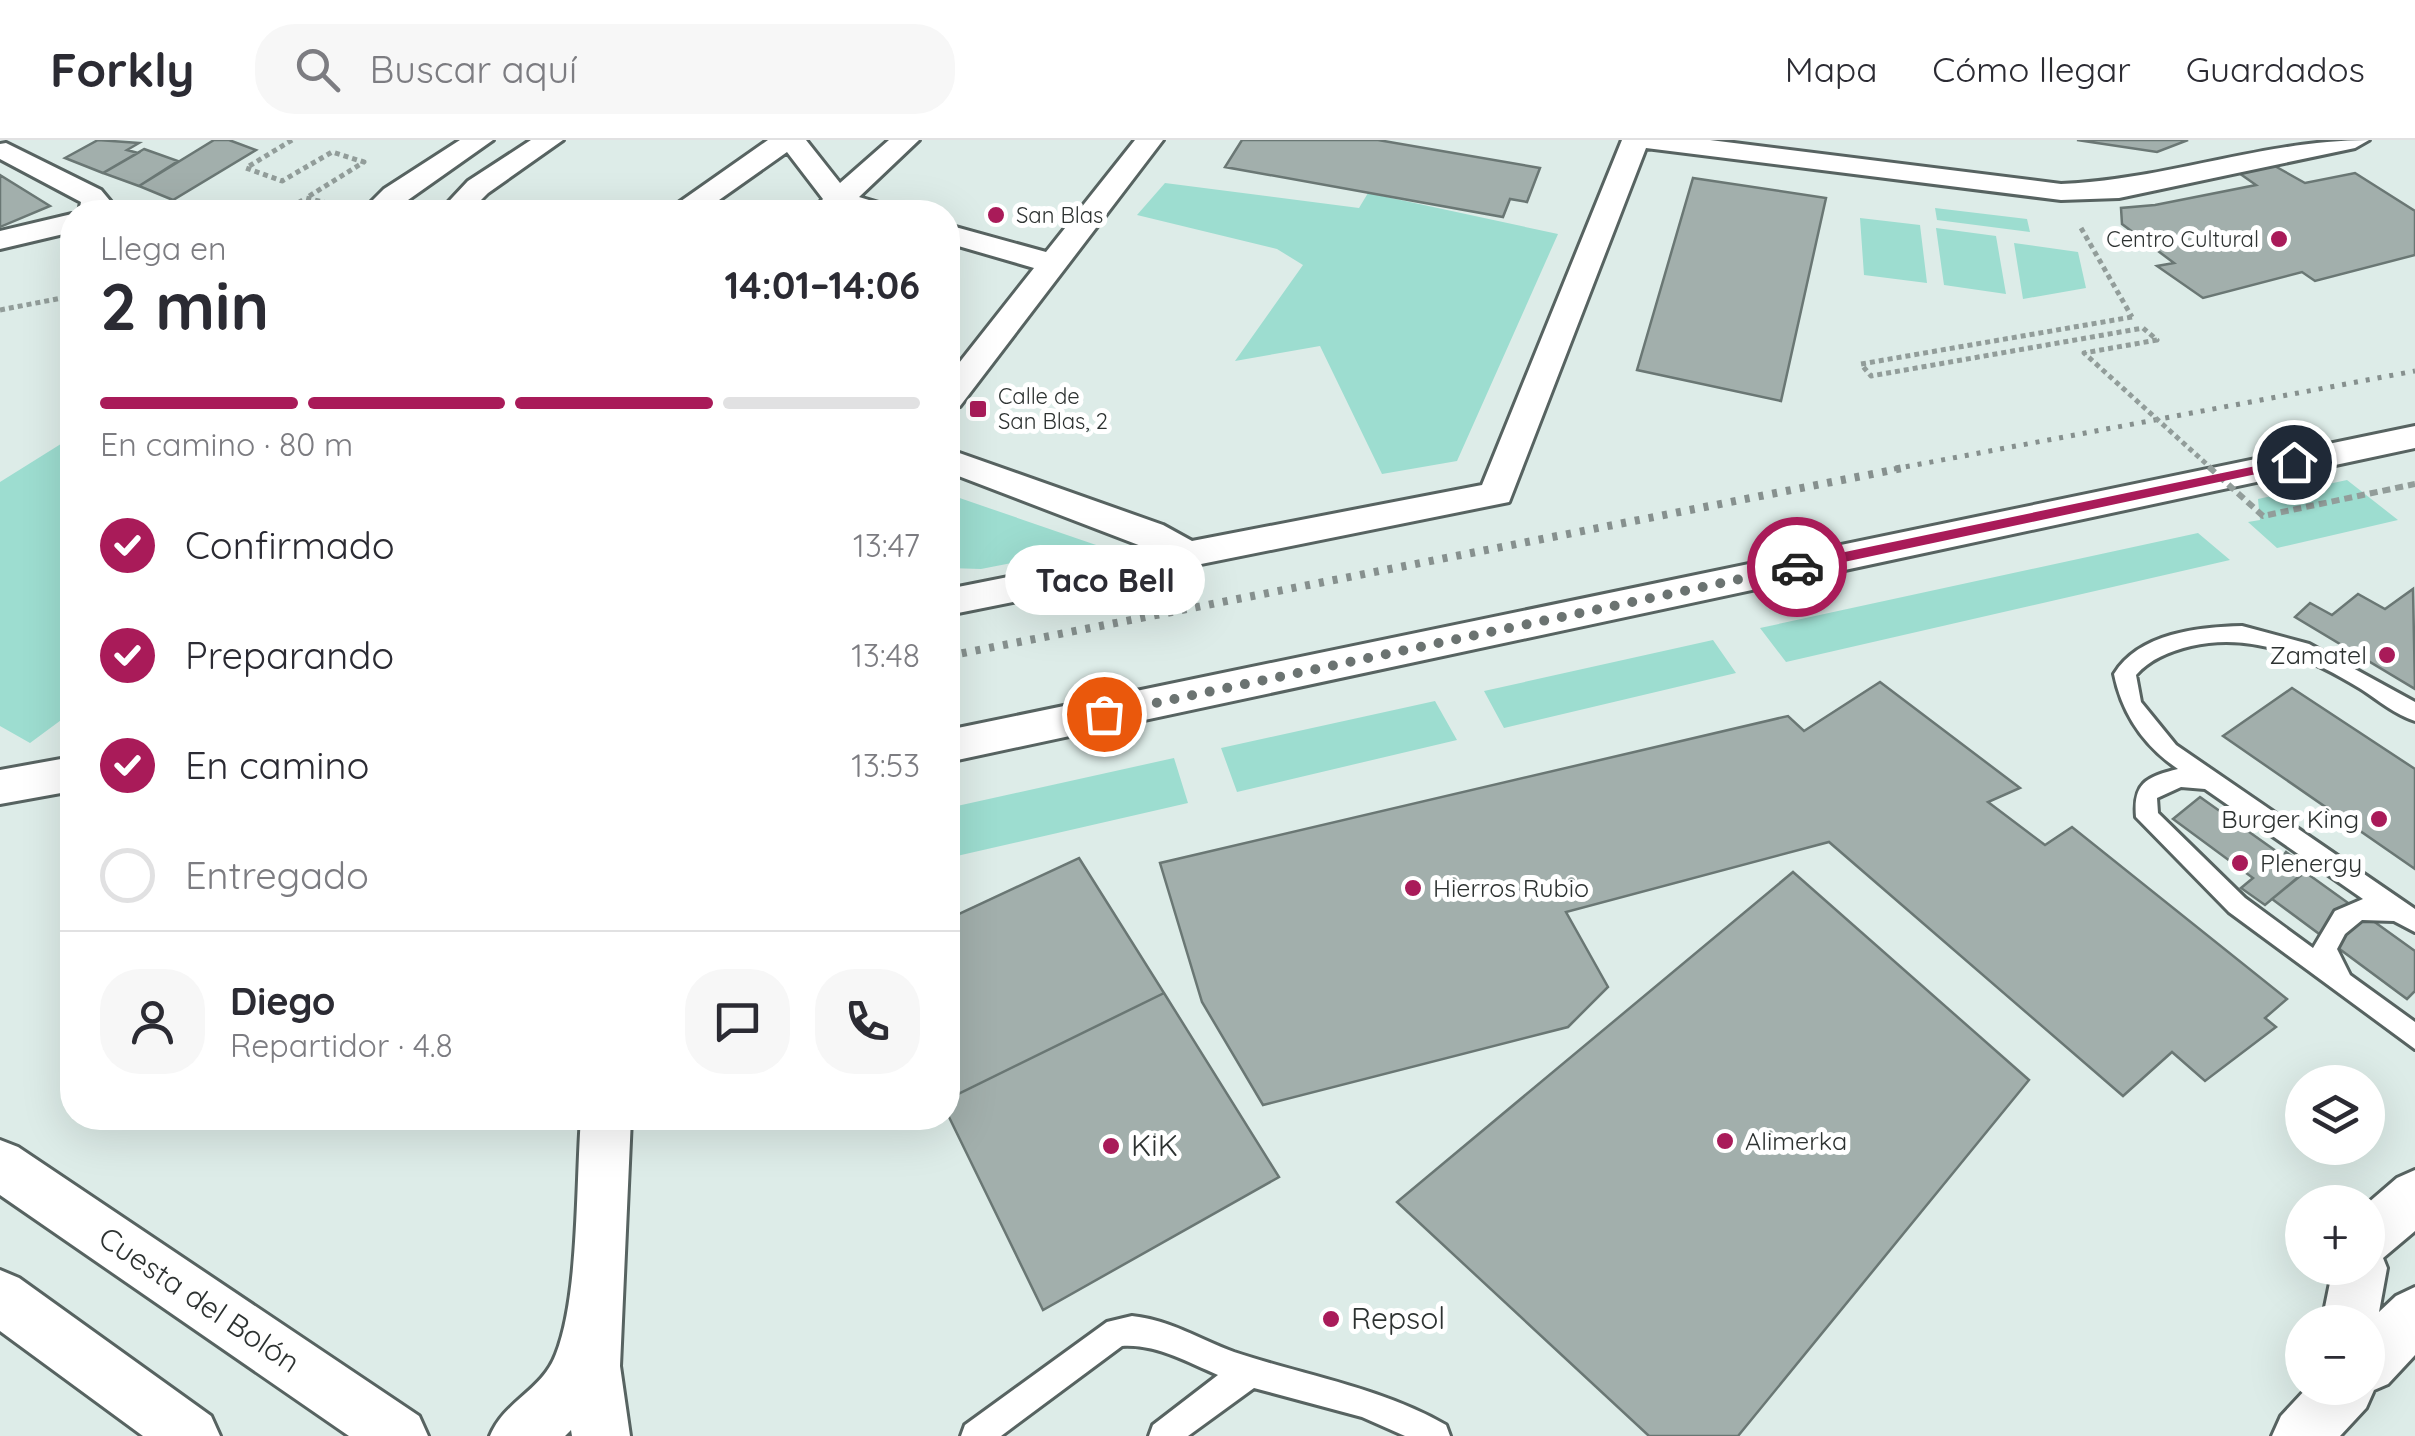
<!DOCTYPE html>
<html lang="es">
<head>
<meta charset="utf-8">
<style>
	body { margin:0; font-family:Quicksand,sans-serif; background:#f7f7f7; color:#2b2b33; height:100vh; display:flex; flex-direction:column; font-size:38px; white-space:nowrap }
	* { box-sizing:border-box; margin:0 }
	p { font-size:32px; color:#7c7c81 }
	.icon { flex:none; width:55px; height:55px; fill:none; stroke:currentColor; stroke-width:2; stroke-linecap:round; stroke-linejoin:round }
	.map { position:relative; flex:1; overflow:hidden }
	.sheet { position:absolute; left:60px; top:60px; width:900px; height:930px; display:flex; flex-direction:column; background:#fff; border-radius:40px; box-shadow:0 10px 40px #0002 }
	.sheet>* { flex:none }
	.buttons { position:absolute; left:2285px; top:925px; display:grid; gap:20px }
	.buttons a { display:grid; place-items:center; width:100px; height:100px; border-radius:50%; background:#fff; box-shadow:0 10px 40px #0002; font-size:50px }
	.pin { position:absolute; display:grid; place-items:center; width:85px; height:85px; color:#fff; margin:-42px; border:5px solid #fff; border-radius:50%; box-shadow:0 2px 10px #0007 }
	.courier { position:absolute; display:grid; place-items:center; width:100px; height:100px; margin:-50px; border:8px solid #a91b59; border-radius:50%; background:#fff; color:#222; box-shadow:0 2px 12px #0007 }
	.bubble { position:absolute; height:70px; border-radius:35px; background:#fff; box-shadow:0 10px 40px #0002; font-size:32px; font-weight:700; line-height:70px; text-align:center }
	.summary em { font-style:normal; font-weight:700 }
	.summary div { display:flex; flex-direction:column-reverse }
	.summary { display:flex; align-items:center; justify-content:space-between; height:170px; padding:0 40px }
	h1 { font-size:65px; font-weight:700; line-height:75px }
	.bar { display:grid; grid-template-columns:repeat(4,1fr); gap:15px 10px; align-content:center; height:120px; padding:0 40px }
	.bar i { height:12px; border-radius:8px; background:#e1e1e2 }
	.bar .selected { background:#a91b59 }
	.bar p { grid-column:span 4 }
	.line { display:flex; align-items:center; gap:25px; padding:0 40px; border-top:2px solid #e1e1e2 }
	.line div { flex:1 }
	.round { display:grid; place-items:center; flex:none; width:105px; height:105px; border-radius:40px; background:#f7f7f7 }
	ol { padding:0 40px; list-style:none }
	li { display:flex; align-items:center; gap:30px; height:110px }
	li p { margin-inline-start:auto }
	li .icon { padding:10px; border-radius:50%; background:#a91b59; color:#fff; stroke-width:4 }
	li:last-child { color:#7c7c81 }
	li i { width:55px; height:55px; border:5px solid #e1e1e2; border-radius:50% }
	header { display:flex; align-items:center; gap:60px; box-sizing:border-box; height:140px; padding:0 50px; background:#fff; border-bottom:2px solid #e1e1e2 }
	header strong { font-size:48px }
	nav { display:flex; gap:55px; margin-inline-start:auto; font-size:35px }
	.search { width:700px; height:90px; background:#f7f7f7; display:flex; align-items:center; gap:25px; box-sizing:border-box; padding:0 35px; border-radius:40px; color:#7c7c81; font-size:38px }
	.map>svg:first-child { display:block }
	.green { fill:#9dddd0 }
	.building { fill:#a2afac; stroke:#6a7774; stroke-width:2.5 }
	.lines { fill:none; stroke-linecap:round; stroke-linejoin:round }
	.lane-casing { stroke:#576361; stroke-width:6 }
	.street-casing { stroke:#576361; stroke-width:6 }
	.path { stroke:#929d9a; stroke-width:5; stroke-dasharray:5 4; stroke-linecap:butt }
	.lane { fill:#fff; fill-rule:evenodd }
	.street { fill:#fff; fill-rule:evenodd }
	.rail-far1 { stroke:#86908e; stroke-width:5; stroke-dasharray:4 8; stroke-linecap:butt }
	.rail { stroke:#86908e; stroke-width:8; stroke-dasharray:5 9; stroke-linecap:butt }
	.path-bridge-far1 { stroke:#929d9a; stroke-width:5; stroke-dasharray:5 4; stroke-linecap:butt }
	.path-bridge { stroke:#929d9a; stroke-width:6; stroke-dasharray:8 5; stroke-linecap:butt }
	.route { fill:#a91b59 }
	.done { stroke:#6b7371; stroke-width:10; stroke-dasharray:0 18 }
	.poi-dot { fill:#a91b59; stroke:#fff; stroke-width:4 }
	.labels { text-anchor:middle; stroke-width:10; stroke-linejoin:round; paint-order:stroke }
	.far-poi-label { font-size:22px; fill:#2d3231; stroke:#fff; text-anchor:start }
	.poi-label { font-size:25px; fill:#2d3231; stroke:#fff; text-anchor:start }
	.near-poi-label { font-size:30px; fill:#2d3231; stroke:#fff; text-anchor:start }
	.near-street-label { font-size:30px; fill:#2d3231; stroke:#fff }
</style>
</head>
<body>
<header>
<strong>Forkly</strong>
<div class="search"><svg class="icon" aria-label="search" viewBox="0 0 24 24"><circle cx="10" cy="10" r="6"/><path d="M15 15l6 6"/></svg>Buscar aquí</div>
<nav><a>Mapa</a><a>Cómo llegar</a><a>Guardados</a></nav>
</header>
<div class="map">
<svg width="2415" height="1296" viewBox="0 0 2415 1296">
	<rect width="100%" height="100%" fill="#ddece8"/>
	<path class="green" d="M1165,43l194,25 9,-15 190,41 -101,227 -75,13 -62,-128 -85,15 68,-96 -26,-16 -140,-34z
		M1935,68l92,11 3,13 -93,-12z
		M1860,78l60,7 7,58 -63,-8z
		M1936,88l60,8 10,58 -62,-9z
		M2014,103l64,9 8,36 -63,11z
		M72,297v275l-42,31 -30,-17v-244z
		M2347,340l51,40 -121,28 -29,-26 12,-2 -2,-21z
		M948,354l151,52 -118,23 -33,-1z
		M2198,393l32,27 -444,102 -26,-34z
		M1713,500l23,33 -232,55 -20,-37z
		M1435,561l22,39 -220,52 -16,-44z
		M1174,618l14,45 -240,55v-50z"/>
	<path class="building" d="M98,0l41,3 -12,7 11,3 -35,20 -38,-15z
		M214,0h15l27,10 -83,50 -34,-14z
		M1242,0h136l162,28 -13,34 -17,-3 -7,18 -278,-50z
		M2077,0h111l-31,12z
		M144,9l34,12 -39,25 -36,-13z
		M2273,25l32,18 50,-10 60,38v44l-100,26 -13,-9 -99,26 -46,-32 17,-3 -52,-39 -1,-16 34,-3 101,-20 -17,-12z
		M0,35l50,31 -50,21z
		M1693,38l133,20 -45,203 -144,-31z
		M2413,449l2,100 -120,-72 15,-14 22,12 26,-21 27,15z
		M1880,542l140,106 -32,14 57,43 27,-18 215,172 -22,19 11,9 -71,54 -33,-29 -49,44 -294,-254 -263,70 42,75 -40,40 -305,78 -61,-103 -42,-139 628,-147 16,15z
		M2292,548l123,81v100l-192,-133z
		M2200,657l83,59 3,-4 23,16 -44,37 -24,-17 12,-10 -80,-59z
		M1079,718l85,135 -216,106v-180z
		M1793,732l236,208 -291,356h-89l-252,-234z
		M2305,732l110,79v40l-8,8 -135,-100z
		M1164,853l115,184 -236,133 -95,-195v-16z"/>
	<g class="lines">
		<g class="lane-casing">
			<path id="lane" d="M2242,486l67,18 106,58v19c-19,-6 -37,-21 -54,-32 -53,-32 -108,-57 -170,-43 -21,5 -41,13 -55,29l5,27 35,43 239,164v23l-21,-11 -32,-1 -17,14 -8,15 13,26 65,47v27l-186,-137 -93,-95c-3,-34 10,-40 42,-48 -34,-23 -56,-55 -64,-95 25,-41 85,-47 128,-48zM2181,647l24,2 158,110 -28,12 -22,37 -68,-50 -87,-85 -1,-15z
				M1132,1176c38,4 67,23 102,36 72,24 145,35 212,73l4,11h-45l-43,-19 -108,-29 -66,48h-39l4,-11 65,-50c-31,-13 -61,-31 -96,-29l-121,90h-40l4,-11 142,-103z"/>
		</g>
		<g class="street-casing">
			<path id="street" d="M460,0h33l-102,72h-30l23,-23z
				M531,0h32l-75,53 -19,19h-30l29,-31z
				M768,0h38l34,43 49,-43h30l-60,57 30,9 4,6h-82l12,-13 -36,-47 -85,60h-32l4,-6z
				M1135,0h28l-203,266 -12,3v-32l86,-109 -86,-25v-18l98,27z
				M1622,0h88l351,44c105,-4 203,-44 308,-44l-14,8 -236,50 -58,2 -415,-52 -137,354 -561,113v-26l201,-40 -201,-77v-23l215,76 29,16 290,-56z
				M6,3l95,47 10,12 -4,10h-28l2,-10 -81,-43v-15z
				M72,74v18l-72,17v-18z
				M2415,286v22l-1467,314v-32z
				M72,617v34l-72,13v-34z
				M581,978h50l-11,248 10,70h-58l-1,-6 -6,6h-75c15,-36 52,-45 66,-82 23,-58 20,-170 25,-236z
				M0,1000l18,7 401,269 9,20h-79l-349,-241z
				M2415,1030v61l-32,27 4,10 -8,44 17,-16 19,-9v68l-27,29 -14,6 -8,18 -26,28h-68l9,-20 26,-28h61v-66h-46l11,-54h35v-65l29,-25z
				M0,1130l19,8 192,138 9,20h-77l-143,-105z"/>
		</g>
		<path class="path" d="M292,0l-46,28 36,13 50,-29 32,10 -58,36 30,7
			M283,72l23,-14
			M2081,88l51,89
			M0,170l72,-14"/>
		<use href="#lane" class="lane"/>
		<use href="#street" class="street"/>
		<path class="rail-far1" d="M1894,329l521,-98"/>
		<path class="rail" d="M948,516l960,-189"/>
		<path class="path-bridge-far1" d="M2132,177l-271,47 10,12 272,-48 14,12 -73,13 128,116"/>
		<path class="path-bridge" d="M2209,327l54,49 152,-32"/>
	</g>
	<path class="route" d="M2294,318l7,4 -2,3 -502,107 -7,-5 7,-5z"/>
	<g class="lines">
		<path class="done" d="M1104,574l693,-147"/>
	</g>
	<g class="poi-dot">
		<circle cx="996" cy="75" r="10"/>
		<circle cx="2279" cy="99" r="10"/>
		<rect x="968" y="259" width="20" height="20" rx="5"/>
		<circle cx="2387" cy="515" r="10"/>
		<circle cx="2379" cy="679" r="10"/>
		<circle cx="2240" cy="723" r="10"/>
		<circle cx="1413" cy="748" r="10"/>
		<circle cx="1725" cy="1001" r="10"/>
		<circle cx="1111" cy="1006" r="10"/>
		<circle cx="1331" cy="1179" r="10"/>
	</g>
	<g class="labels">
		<g class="far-poi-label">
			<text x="1016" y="83">San Blas</text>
			<text x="2259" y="107" text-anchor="end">Centro Cultural</text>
			<text x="998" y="264">Calle de<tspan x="998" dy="25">San Blas, 2</tspan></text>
		</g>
		<g class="poi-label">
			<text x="2367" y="524" text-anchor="end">Zamatel</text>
			<text x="2359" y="688" text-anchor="end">Burger King</text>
			<text x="2260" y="732">Plenergy</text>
			<text x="1433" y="757">Hierros Rubio</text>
			<text x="1745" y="1010">Alimerka</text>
		</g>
		<g class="near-poi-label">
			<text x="1131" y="1016">KiK</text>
			<text x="1351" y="1189">Repsol</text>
		</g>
		<g class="near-street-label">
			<text transform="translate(199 1160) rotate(34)" y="10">Cuesta del Bolón</text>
		</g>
	</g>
</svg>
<div class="buttons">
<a><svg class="icon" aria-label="layers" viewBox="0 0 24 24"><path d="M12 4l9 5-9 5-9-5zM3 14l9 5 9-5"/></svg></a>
<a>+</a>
<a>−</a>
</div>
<div class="pin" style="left:1104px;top:574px;background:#ea580c"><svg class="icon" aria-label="bag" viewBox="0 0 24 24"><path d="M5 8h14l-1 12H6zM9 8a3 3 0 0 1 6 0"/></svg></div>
<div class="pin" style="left:2294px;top:322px;background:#1f2937"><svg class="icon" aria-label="home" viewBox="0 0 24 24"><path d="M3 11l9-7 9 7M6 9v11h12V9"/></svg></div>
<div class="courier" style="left:1797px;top:427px"><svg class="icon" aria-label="car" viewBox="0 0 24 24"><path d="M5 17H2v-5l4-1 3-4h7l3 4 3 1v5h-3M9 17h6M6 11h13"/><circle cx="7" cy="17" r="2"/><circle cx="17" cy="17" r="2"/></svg></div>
<div class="bubble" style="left:1005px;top:405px;width:200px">Taco Bell</div>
<section class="sheet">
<div class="summary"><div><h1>2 min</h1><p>Llega en</p></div><em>14:01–14:06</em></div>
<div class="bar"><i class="selected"></i><i class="selected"></i><i class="selected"></i><i></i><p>En camino · 80 m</p></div>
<ol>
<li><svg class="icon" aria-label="check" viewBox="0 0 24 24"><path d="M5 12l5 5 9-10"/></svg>Confirmado<p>13:47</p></li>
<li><svg class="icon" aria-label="check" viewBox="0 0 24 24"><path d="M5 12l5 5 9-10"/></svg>Preparando<p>13:48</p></li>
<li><svg class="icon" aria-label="check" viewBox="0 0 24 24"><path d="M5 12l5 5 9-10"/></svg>En camino<p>13:53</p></li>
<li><i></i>Entregado</li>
</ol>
<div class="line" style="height:180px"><a class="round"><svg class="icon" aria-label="person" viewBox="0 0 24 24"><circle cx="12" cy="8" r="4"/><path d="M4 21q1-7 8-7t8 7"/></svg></a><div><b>Diego</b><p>Repartidor · 4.8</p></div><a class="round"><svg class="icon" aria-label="chat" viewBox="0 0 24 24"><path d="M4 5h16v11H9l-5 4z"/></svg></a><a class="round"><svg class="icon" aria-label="phone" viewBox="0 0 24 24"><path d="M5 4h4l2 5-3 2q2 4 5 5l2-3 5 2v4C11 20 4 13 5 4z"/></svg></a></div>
</section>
</div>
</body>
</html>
